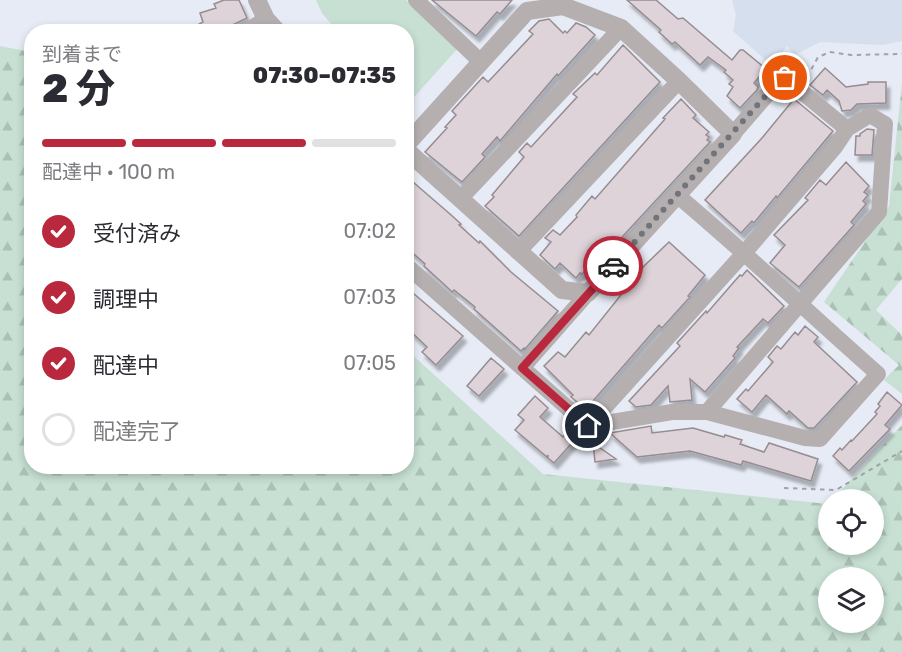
<!DOCTYPE html>
<html lang="ja">
<head>
<meta charset="utf-8">
<style>
	body { margin:0; font-family:Rubik,"Noto Sans JP",sans-serif; background:#f7f7f7; color:#2b2b33; height:100vh; display:flex; flex-direction:column; font-size:22px; white-space:nowrap }
	* { box-sizing:border-box; margin:0 }
	p { font-size:20px; color:#7c7c81 }
	.icon { flex:none; width:33px; height:33px; fill:none; stroke:currentColor; stroke-width:2; stroke-linecap:round; stroke-linejoin:round }
	.map { position:relative; flex:1; overflow:hidden }
	.details { position:absolute; left:24px; top:24px; width:390px; height:450px; display:flex; flex-direction:column; background:#fff; border-radius:24px; box-shadow:0 3px 9px #0003 }
	.details>* { flex:none }
	.controls { position:absolute; left:818px; top:489px; display:grid; gap:12px }
	.controls a { display:grid; place-items:center; width:66px; height:66px; border-radius:50%; background:#fff; box-shadow:0 3px 9px #0003; font-size:30px }
	.pin { position:absolute; display:grid; place-items:center; width:51px; height:51px; color:#fff; margin:-26px; border:3px solid #fff; border-radius:50%; box-shadow:0 2px 6px #0007 }
	.courier { position:absolute; display:grid; place-items:center; width:60px; height:60px; margin:-30px; border:4px solid #b9283d; border-radius:50%; background:#fff; color:#222; box-shadow:0 2px 8px #0007 }
	.headline em { font-style:normal; font-weight:800 }
	.headline div { display:flex; flex-direction:column-reverse }
	.headline { display:flex; align-items:center; justify-content:space-between; height:102px; padding:0 18px }
	h1 { font-size:39px; font-weight:800; line-height:45px }
	.bar { display:grid; grid-template-columns:repeat(4,1fr); gap:9px 6px; align-content:center; height:72px; padding:0 18px }
	.bar i { height:8px; border-radius:4px; background:#e1e1e2 }
	.bar .current { background:#b9283d }
	.bar p { grid-column:span 4 }
	ol { padding:0 18px; list-style:none }
	li { display:flex; align-items:center; gap:18px; height:66px }
	li p { margin-inline-start:auto }
	li .icon { padding:6px; border-radius:50%; background:#b9283d; color:#fff; stroke-width:4 }
	li:last-child { color:#7c7c81 }
	li i { width:33px; height:33px; border:3px solid #e1e1e2; border-radius:50% }
	.map>svg:first-child { display:block }
	.built { fill:#d6dfee }
	.green { fill:#c7e0d3 }
	.forest { fill:url(#forest-firs); fill-rule:evenodd }
	.building { fill:#ded3d8; stroke:#968c91; stroke-width:1.5; filter:url(#shadow) }
	.lines { fill:none; stroke-linecap:round; stroke-linejoin:round }
	.path { stroke:#9fa3ab; stroke-width:2; stroke-dasharray:4.5 4.5; stroke-linecap:butt }
	.minor { stroke:#b5afb0; stroke-width:16 }
	.tertiary { stroke:#b5afb0; stroke-width:18 }
	.done { stroke:#71747a; stroke-width:6; stroke-dasharray:0 10.8 }
	.route { stroke:#b9283d; stroke-width:8 }
</style>
</head>
<body>
<div class="map">
<svg width="902" height="652" viewBox="0 0 902 652">
	<defs>
		<pattern id="forest-firs" width="22" height="20" patternUnits="userSpaceOnUse" patternTransform="scale(1.5)"><rect width="22" height="20" fill="#c7e0d3"/><path d="M5 1l3.5 6h-7zM16 11l3.5 6h-7z" fill="#abc1b6"/></pattern>
		<filter id="shadow"><feDropShadow dx="3.5" dy="6" stdDeviation="1.5" flood-color="#0004"/></filter>
	</defs>
	<rect width="100%" height="100%" fill="#e6ebf5"/>
	<path class="built" d="M732,0h170v41l-20,4 -62,-3 -25,13 -8,-9 -15,20 -39,-35 3,-16z"/>
	<path class="green" d="M316,0h90l52,48 -51,57 -1,-73 -69,-1 -15,-18z"/>
	<path class="forest" d="M0,46l31,6 1,414h374l1,-116 136,124 285,30v40h45v-44l-40,-1 69,-74v227h-902zM828,578h45v44h-45z
		M902,83v196l-26,31 26,25v59l-18,-14 15,-15 -75,-63 65,-96z"/>
	<path class="building" d="M224,0h15l8,18 -29,14h-33l18,-10 -3,-9 16,-5 -2,-4z
		M432,0h80l-12,14 -3,-2 -21,24z
		M627,0h29l22,19 5,-1 49,42 8,-10h3l23,19 -12,14 4,4 -1,3 -17,18 -13,-12 6,-9 -4,-3 4,-4 -9,-8 2,-2 -18,-13 -8,8 -25,-23 -3,2 -13,-12 2,-2z
		M549,19l14,14 2,-2 2,2 9,-10 10,4 9,8 -37,41 -1,-2 -57,67 -3,-4 -15,17 3,3 -23,25 -37,-30 22,-24 -2,-1 11,-12 -4,-4 31,-34 5,5 45,-48 -4,-3 10,-10z
		M623,45l37,37 -141,154 -34,-30 9,-9 -2,-2 32,-38 -5,-5 8,-9 4,4 46,-50 -4,-3 22,-21 2,2z
		M825,68l21,19 22,-3v-2h18v21l-29,1 -6,6 -9,1 -3,-10 -12,-11 -4,5 -13,-10z
		M681,99l15,16 -3,3 16,14 -3,3 3,2 -2,3 3,2 -112,121 -3,-3 -13,14 -2,-1 -4,5 -16,-15 -5,6 -15,-14 11,-13 -6,-4 8,-8 7,5 17,-18 -1,-2 16,-19 3,3 70,-80 -2,-1z
		M794,99l39,32 -56,67 -1,-2 -22,27 -2,-2 -11,12 -36,-33 57,-62z
		M867,129l7,1 -2,25h-17l1,-19h4v-2z
		M846,162l23,24 -5,6 4,3 -5,6 3,3 -15,18 3,3 -55,62 -29,-24 15,-18 -11,-10 34,-35 -3,-2 15,-18 6,5z
		M406,176l44,38 11,10 -2,1 20,18 1,-2 31,31 47,39 -33,38 -1,-1 -3,3 -47,-42 1,-2 -21,-17 -2,2 -4,-4 -24,-22 1,-2 -19,-17z
		M669,242l36,33 -17,21 2,1 -28,31 -3,-3 -73,84 -15,-12 2,-2 -29,-29 14,-14 7,5 21,-25 3,3 55,-69z
		M747,270l37,36 -16,17 -5,-4 -26,28 2,1 -6,8 2,2 -30,34 -15,-13 2,21 -22,2 -2,-16 -17,19 -15,2 -7,-6 51,-55 -3,-3 29,-32 1,2 33,-38 2,1z
		M406,287l57,49 -27,29 -14,-13 5,-5 -21,-20z
		M805,326l13,11 -4,5 43,40 -43,46h-6l-19,-17 -2,3 -21,-19 -14,17 -15,-13 9,-10 2,2 25,-29 -5,-5 9,-11 4,3 14,-17 3,3z
		M491,358l13,11 -25,27 -12,-10z
		M887,392l15,13 -17,20 5,4 -41,42 -16,-15 7,-8 2,2 9,-10 1,1 25,-27 -2,-2 5,-6 -2,-2z
		M535,396l13,12 -8,9 23,20 7,-10 10,7 -26,29 -6,-5v-3l-1,2 -32,-27 9,-10 -6,-5z
		M651,426l1,7 41,-5 31,9 1,-2 17,5 -2,4 24,8 5,-9 49,16 -7,22 -68,-20 -2,4 -51,-14 -53,6 -27,-24z
		M593,443l23,16 -21,3z"/>
	<g class="lines">
		<path class="path" d="M803,72l8,-2 7,-13 12,-5 21,3 51,-1
			M784,488l52,2 66,-39"/>
		<path class="minor" d="M416,0l65,62
			M245,32l21,-13
			M460,199l161,-171
			M518,252l161,-171
			M406,265l182,161 84,-14h35l98,26 15,1 58,-65c-67,-59 -132,-121 -200,-178
			M522,368l66,-75
			M707,412l172,-200 6,-88 -15,-9 -23,14 -62,-51 -6,3 -46,53
			M588,426l157,-174 90,-105 12,-18"/>
		<path class="tertiary" d="M257,0l9,19 12,13
			M406,145l121,-134 36,-5 58,22 58,53 54,53 -145,159 -26,-3 -156,-140"/>
	</g>
	<g class="lines">
		<path class="done" d="M613,266l166,-185 6,-3"/>
		<path class="route" d="M588,426l-66,-58 91,-102"/>
	</g>
</svg>
<div class="controls">
<a><svg class="icon" aria-label="locate" viewBox="0 0 24 24"><circle cx="12" cy="12" r="6"/><path d="M12 2v4M12 18v4M2 12h4M18 12h4"/></svg></a>
<a><svg class="icon" aria-label="layers" viewBox="0 0 24 24"><path d="M12 4l9 5-9 5-9-5zM3 14l9 5 9-5"/></svg></a>
</div>
<div class="pin" style="left:785px;top:78px;background:#ea580c"><svg class="icon" aria-label="bag" viewBox="0 0 24 24"><path d="M5 8h14l-1 12H6zM9 8a3 3 0 0 1 6 0"/></svg></div>
<div class="pin" style="left:588px;top:426px;background:#1f2937"><svg class="icon" aria-label="home" viewBox="0 0 24 24"><path d="M3 11l9-7 9 7M6 9v11h12V9"/></svg></div>
<div class="courier" style="left:613px;top:266px"><svg class="icon" aria-label="car" viewBox="0 0 24 24"><path d="M5 17H2v-5l4-1 3-4h7l3 4 3 1v5h-3M9 17h6M6 11h13"/><circle cx="7" cy="17" r="2"/><circle cx="17" cy="17" r="2"/></svg></div>
<section class="details">
<div class="headline"><div><h1>2 分</h1><p>到着まで</p></div><em>07:30–07:35</em></div>
<div class="bar"><i class="current"></i><i class="current"></i><i class="current"></i><i></i><p>配達中 · 100 m</p></div>
<ol>
<li><svg class="icon" aria-label="check" viewBox="0 0 24 24"><path d="M5 12l5 5 9-10"/></svg>受付済み<p>07:02</p></li>
<li><svg class="icon" aria-label="check" viewBox="0 0 24 24"><path d="M5 12l5 5 9-10"/></svg>調理中<p>07:03</p></li>
<li><svg class="icon" aria-label="check" viewBox="0 0 24 24"><path d="M5 12l5 5 9-10"/></svg>配達中<p>07:05</p></li>
<li><i></i>配達完了</li>
</ol>
</section>
</div>
</body>
</html>
